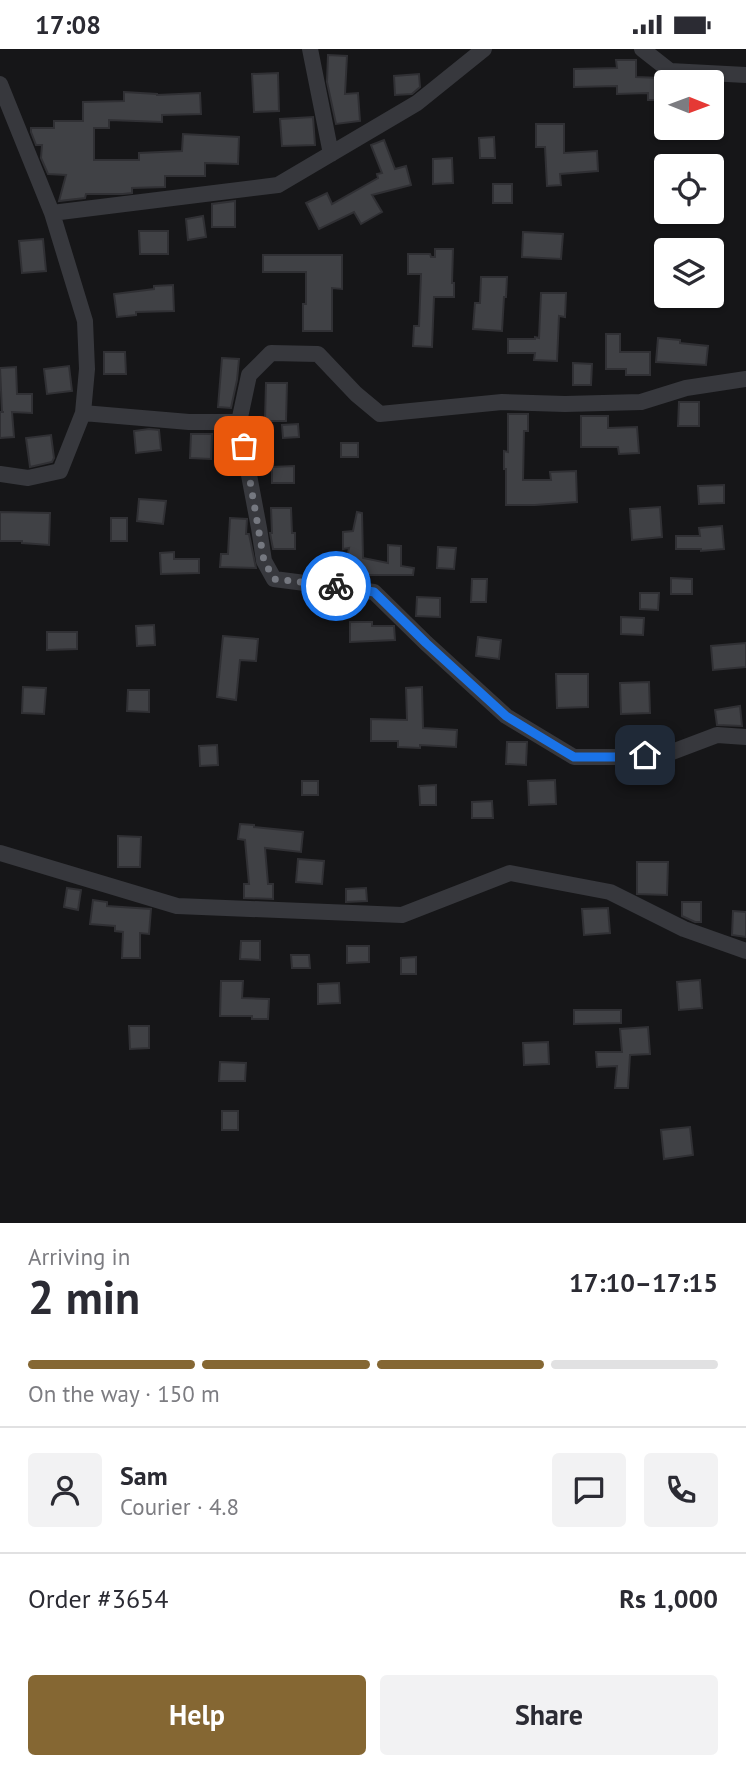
<!DOCTYPE html>
<html lang="en">
<head>
<meta charset="utf-8">
<style>
	body { margin:0; font-family:"PT Sans",sans-serif; background:#f2f2f3; color:#2b2b33; height:100vh; display:flex; flex-direction:column; font-size:26px; white-space:nowrap }
	* { box-sizing:border-box; margin:0 }
	p { font-size:23px; color:#7c7c81 }
	.icon { flex:none; width:38px; height:38px; fill:none; stroke:currentColor; stroke-width:2; stroke-linecap:round; stroke-linejoin:round }
	.map { position:relative; height:1174px; overflow:hidden }
	.sheet { display:flex; flex-direction:column; background:#fff; flex:1 }
	.sheet>* { flex:none }
	.needle { width:46px; rotate:91deg }
	.fabs { position:absolute; left:654px; top:21px; display:grid; gap:14px }
	.fabs a { display:grid; place-items:center; width:70px; height:70px; border-radius:7px; background:#fff; box-shadow:0 2px 5px #0004; font-size:35px }
	.pin { position:absolute; display:grid; place-items:center; width:60px; height:60px; color:#fff; margin:-30px; border-radius:14px; box-shadow:0 4px 10px #0006 }
	.courier { position:absolute; display:grid; place-items:center; width:70px; height:70px; margin:-35px; border:5px solid #1a73e8; border-radius:50%; background:#fff; color:#222; box-shadow:0 2px 9px #0007 }
	.overview em { font-style:normal; font-weight:700 }
	.overview div { display:flex; flex-direction:column-reverse }
	.overview { display:flex; align-items:center; justify-content:space-between; height:119px; padding:0 28px }
	h1 { font-size:46px; font-weight:700; line-height:52px }
	.bar { display:grid; grid-template-columns:repeat(4,1fr); gap:10px 7px; align-content:center; height:84px; padding:0 28px }
	.bar i { height:9px; border-radius:5px; background:#e1e1e2 }
	.bar .current { background:#856733 }
	.bar p { grid-column:span 4 }
	.line { display:flex; align-items:center; gap:18px; padding:0 28px; border-top:2px solid #e1e1e2 }
	.line div { flex:1 }
	.round { display:grid; place-items:center; flex:none; width:74px; height:74px; border-radius:7px; background:#f2f2f3 }
	.action { display:flex; gap:14px; margin-top:auto; padding:14px 28px }
	.action a { flex:1; height:80px; border-radius:7px; background:#856733; color:#fff; font-size:28px; font-weight:700; line-height:80px; text-align:center }
	.action a+a { background:#f2f2f3; color:#2b2b33 }
	.status { display:flex; justify-content:space-between; align-items:center; height:49px; padding:0 35px; background:#fff; direction:ltr }
	.status svg { height:19px; fill:currentColor }
	.map>svg:first-child { display:block }
	.building { fill:#404145; stroke:#303034; stroke-width:2 }
	.lines { fill:none; stroke-linecap:round; stroke-linejoin:round }
	.minor { stroke:#37383d; stroke-width:16 }
	.done { stroke:#757880; stroke-width:7; stroke-dasharray:0 12.6 }
	.route { stroke:#1a73e8; stroke-width:9 }
</style>
</head>
<body>
<div class="status"><b>17:08</b><svg viewBox="0 0 49 12"><path d="M0 12V9h3v3zM5 12V6h3v6zM10 12V3h3v9zM15 12V0h3v12zM26 1h20v11H26zM47 4h2v5h-2z"/></svg></div>
<div class="map">
<svg width="746" height="1174" viewBox="0 0 746 1174">
	<rect width="100%" height="100%" fill="#161618"/>
	<path class="building" d="M328,6l19,1 -2,38 13,-1 2,28 -24,3 -9,-42z
		M616,11h20v17l26,1 5,3v19h-19v-7l-31,1v-8l-43,1v-18l43,-1z
		M278,24l1,38 -25,1 -2,-38z
		M419,25l1,13 -8,7 -17,1 -1,-19z
		M124,43l33,2v1l43,-2 1,21 -39,1v7l-53,-2v8h-15v32h45v-7l43,-2 1,-17 56,3 -1,27 -33,-1v13h-40v11l-33,1v5l-9,1h-37l-1,4 -26,3 7,-26 -18,-1 -7,-16 1,-13h-6l-5,-13v-4h23v-7h29v-19l41,-1z
		M313,68l2,28 -33,1 -2,-27z
		M536,75h28v29l33,-2 1,20 -38,3 1,11 -14,1 -2,-39h-9z
		M494,88l1,21h-15l-1,-20z
		M384,91l11,29 11,-3 5,19 -39,10 10,17 -21,12 -7,-12 -35,17 -13,-26 21,-10 5,11 46,-26 -1,-4 5,-1 -11,-28z
		M452,109l1,25 -20,1v-25z
		M493,135h19v19h-19z
		M235,152v26h-23v-23z
		M203,167l3,21 -18,3 -2,-21z
		M139,182h29v23h-28z
		M523,183l40,2 -2,25 -39,-2z
		M43,190l3,32 -24,2 -3,-32z
		M435,200h18l-1,34h2v14h-20l-2,50 -19,-1 1,-20h5l2,-52h-13v-20h22l1,3h4z
		M263,206h79v34l-10,-1v43h-29v-27h3v-32h-43z
		M481,228h26l-1,20h-2l-2,34 -29,-2 2,-26h5z
		M173,236l1,26 -38,1v3l-19,2 -3,-23 40,-5v-3z
		M541,244h25l-1,24 -6,-1 -2,45 -23,-1 1,-7h-27v-14h27v-2l4,1z
		M606,285h14v18h30v23h-24v-6h-20z
		M658,289l22,2v3l28,3 -2,19 -50,-3z
		M104,303h21l1,22h-22z
		M222,309l17,1 -2,21 -6,28 -13,-1z
		M573,314l19,1 -1,21h-18z
		M69,317l3,25 -25,3 -3,-25z
		M16,318l1,27h15v19l-20,-1 2,25 -14,1v-26h4h-2l-2,-44z
		M266,334h21l-1,38h-21z
		M679,353h20v24h-21z
		M508,365h20v17h-4l-1,49h28l-1,-8 26,-1 1,31 -42,3h-29v-36h-2v-18l4,1z
		M581,367h27v12l29,-1 2,26 -20,1 -1,-7h-37z
		M298,375l1,13 -16,1 -1,-13z
		M149,380l10,1 2,20 -25,3 -2,-22z
		M191,385h21l-1,25 -21,-1z
		M51,386l3,23 -2,4 -22,5 -4,-29z
		M341,394h17v14h-17z
		M294,417v17h-22v-16z
		M724,436v18l-25,1 -1,-18z
		M139,450l27,2 -3,23 -26,-3z
		M660,458l2,30 -30,3 -2,-31z
		M271,459h20l1,25h3v16h-22l-3,-16h2z
		M0,463l50,1 -1,32 -27,-2v-2h-22z
		M357,463l5,1 1,45 25,5v-18l13,1v20l13,2 -1,7h-47l-21,-5 4,-22 -6,1v-17l10,-1z
		M111,469h16v23h-16z
		M230,469l17,1 -1,15h3l7,34 -36,-1 1,-13h7z
		M722,477l2,23 -23,2v-2h-25v-13h24l-1,-8z
		M438,498l18,1 -2,21 -17,-1z
		M174,503v7h25v14l-38,1 -1,-21z
		M671,529l21,1v15h-21z
		M472,530h15l-1,23h-15z
		M640,544h19l-1,17 -18,-1z
		M417,548l23,1v19l-24,-1z
		M621,568l23,1 -1,17 -22,-1z
		M350,573h22v4h22l1,14 -45,2z
		M154,576l1,20 -18,1 -1,-20z
		M47,583h30v17l-30,1z
		M223,587l35,3 -2,22 -16,-1 -4,40 -19,-3z
		M478,588l23,3 -2,19 -23,-3z
		M746,594v24l-33,3 -2,-24z
		M556,625h32v33l-31,1z
		M649,633l1,31 -29,1 -1,-31z
		M23,638l23,1 -2,26 -22,-1z
		M422,638l1,41 34,2 -1,17 -36,-2v3l-22,-1v-6h-27v-22l36,1 -1,-32z
		M128,641h21v22l-22,-1z
		M740,657l2,20 -25,-1 -2,-15z
		M507,693h20l-1,23 -20,-1z
		M217,696l1,20 -18,1 -1,-20z
		M555,731l1,24 -27,1 -1,-24z
		M302,732h16v14h-16z
		M436,736v20h-16l-1,-19z
		M492,752l1,17h-21v-16z
		M240,775l14,1v2l49,5 -2,20 -36,-4 3,36h5v15l-29,-1v-14h5l-4,-44 -7,-1z
		M118,787l23,1 -1,30h-22z
		M298,810l26,2 -2,23 -26,-2z
		M637,813h31l-1,33 -30,-1z
		M67,839l14,2 -3,20 -14,-3z
		M366,839l1,13 -21,1v-13z
		M93,851l14,2v4l44,3 -2,25 -9,-1v25h-18l1,-26 -8,-1v-5l-25,-2z
		M682,853h19v20h-6l-13,-6z
		M608,859l2,25 -26,2 -2,-26z
		M733,862l13,1v25l-14,-2z
		M241,892h19v19l-20,-1z
		M347,897h22v16l-22,1z
		M291,906h18l1,13h-18z
		M416,908v17h-15v-16z
		M700,931l2,28 -23,2 -2,-28z
		M221,932h22l-1,17 27,1 -1,20h-16v-3h-32z
		M339,934l1,20 -22,1v-20z
		M574,961h47v13l-47,1z
		M129,977h20v22l-19,1z
		M648,978l2,27 -20,1 -2,33h-13l2,-22 -20,1 -1,-15h26l-2,-23z
		M548,993l1,22 -25,1 -1,-22z
		M220,1013l26,1 -1,18h-26z
		M222,1062h16v19h-16z
		M690,1078l3,28 -29,4 -3,-29z"/>
	<g class="lines">
		<path class="minor" d="M310,0l21,105
			M642,0l28,22 76,4
			M0,35l52,129 33,108 2,48 -4,44 -23,58 -32,7 -28,-4
			M52,164l226,-28 139,-82 67,-54
			M83,364l106,9h50l10,-47 22,-22 47,1 38,40 24,20 122,-12 63,2 76,-2 45,-14 60,-9
			M239,373l20,106 5,33 10,18 100,13 52,51 80,73 68,41h44l54,-5 45,-17 29,2
			M0,804l177,53 225,9 108,-42 100,19 74,37 62,22"/>
	</g>
	<g class="lines">
		<path class="done" d="M244,397l20,115 10,18 62,7"/>
		<path class="route" d="M336,537l38,6 52,51 80,73 56,34 12,7h44l27,-2"/>
	</g>
</svg>
<div class="fabs">
<a><svg class="needle" viewBox="-14 -14 28 28"><path d="M0-13l5 13h-10z" fill="#e53935"/><path d="M0 13l5-13h-10z" fill="#7c7c81"/></svg></a>
<a><svg class="icon" aria-label="locate" viewBox="0 0 24 24"><circle cx="12" cy="12" r="6"/><path d="M12 2v4M12 18v4M2 12h4M18 12h4"/></svg></a>
<a><svg class="icon" aria-label="layers" viewBox="0 0 24 24"><path d="M12 4l9 5-9 5-9-5zM3 14l9 5 9-5"/></svg></a>
</div>
<div class="pin" style="left:244px;top:397px;background:#ea580c"><svg class="icon" aria-label="bag" viewBox="0 0 24 24"><path d="M5 8h14l-1 12H6zM9 8a3 3 0 0 1 6 0"/></svg></div>
<div class="pin" style="left:645px;top:706px;background:#1f2937"><svg class="icon" aria-label="home" viewBox="0 0 24 24"><path d="M3 11l9-7 9 7M6 9v11h12V9"/></svg></div>
<div class="courier" style="left:336px;top:537px"><svg class="icon" aria-label="bike" viewBox="0 0 24 24"><circle cx="6" cy="16" r="4"/><circle cx="18" cy="16" r="4"/><path d="M6 16l4-8h5l3 8M10 8l3 8H6M13 5h3"/></svg></div>
</div>
<section class="sheet">
<div class="overview"><div><h1>2 min</h1><p>Arriving in</p></div><em>17:10–17:15</em></div>
<div class="bar"><i class="current"></i><i class="current"></i><i class="current"></i><i></i><p>On the way · 150 m</p></div>
<div class="line" style="height:126px"><a class="round"><svg class="icon" aria-label="person" viewBox="0 0 24 24"><circle cx="12" cy="8" r="4"/><path d="M4 21q1-7 8-7t8 7"/></svg></a><div><b>Sam</b><p>Courier · 4.8</p></div><a class="round"><svg class="icon" aria-label="chat" viewBox="0 0 24 24"><path d="M4 5h16v11H9l-5 4z"/></svg></a><a class="round"><svg class="icon" aria-label="phone" viewBox="0 0 24 24"><path d="M5 4h4l2 5-3 2q2 4 5 5l2-3 5 2v4C11 20 4 13 5 4z"/></svg></a></div>
<div class="line" style="height:91px"><div>Order #3654</div><b>Rs 1,000</b></div>
<div class="action"><a>Help</a><a>Share</a></div>
</section>
</body>
</html>
